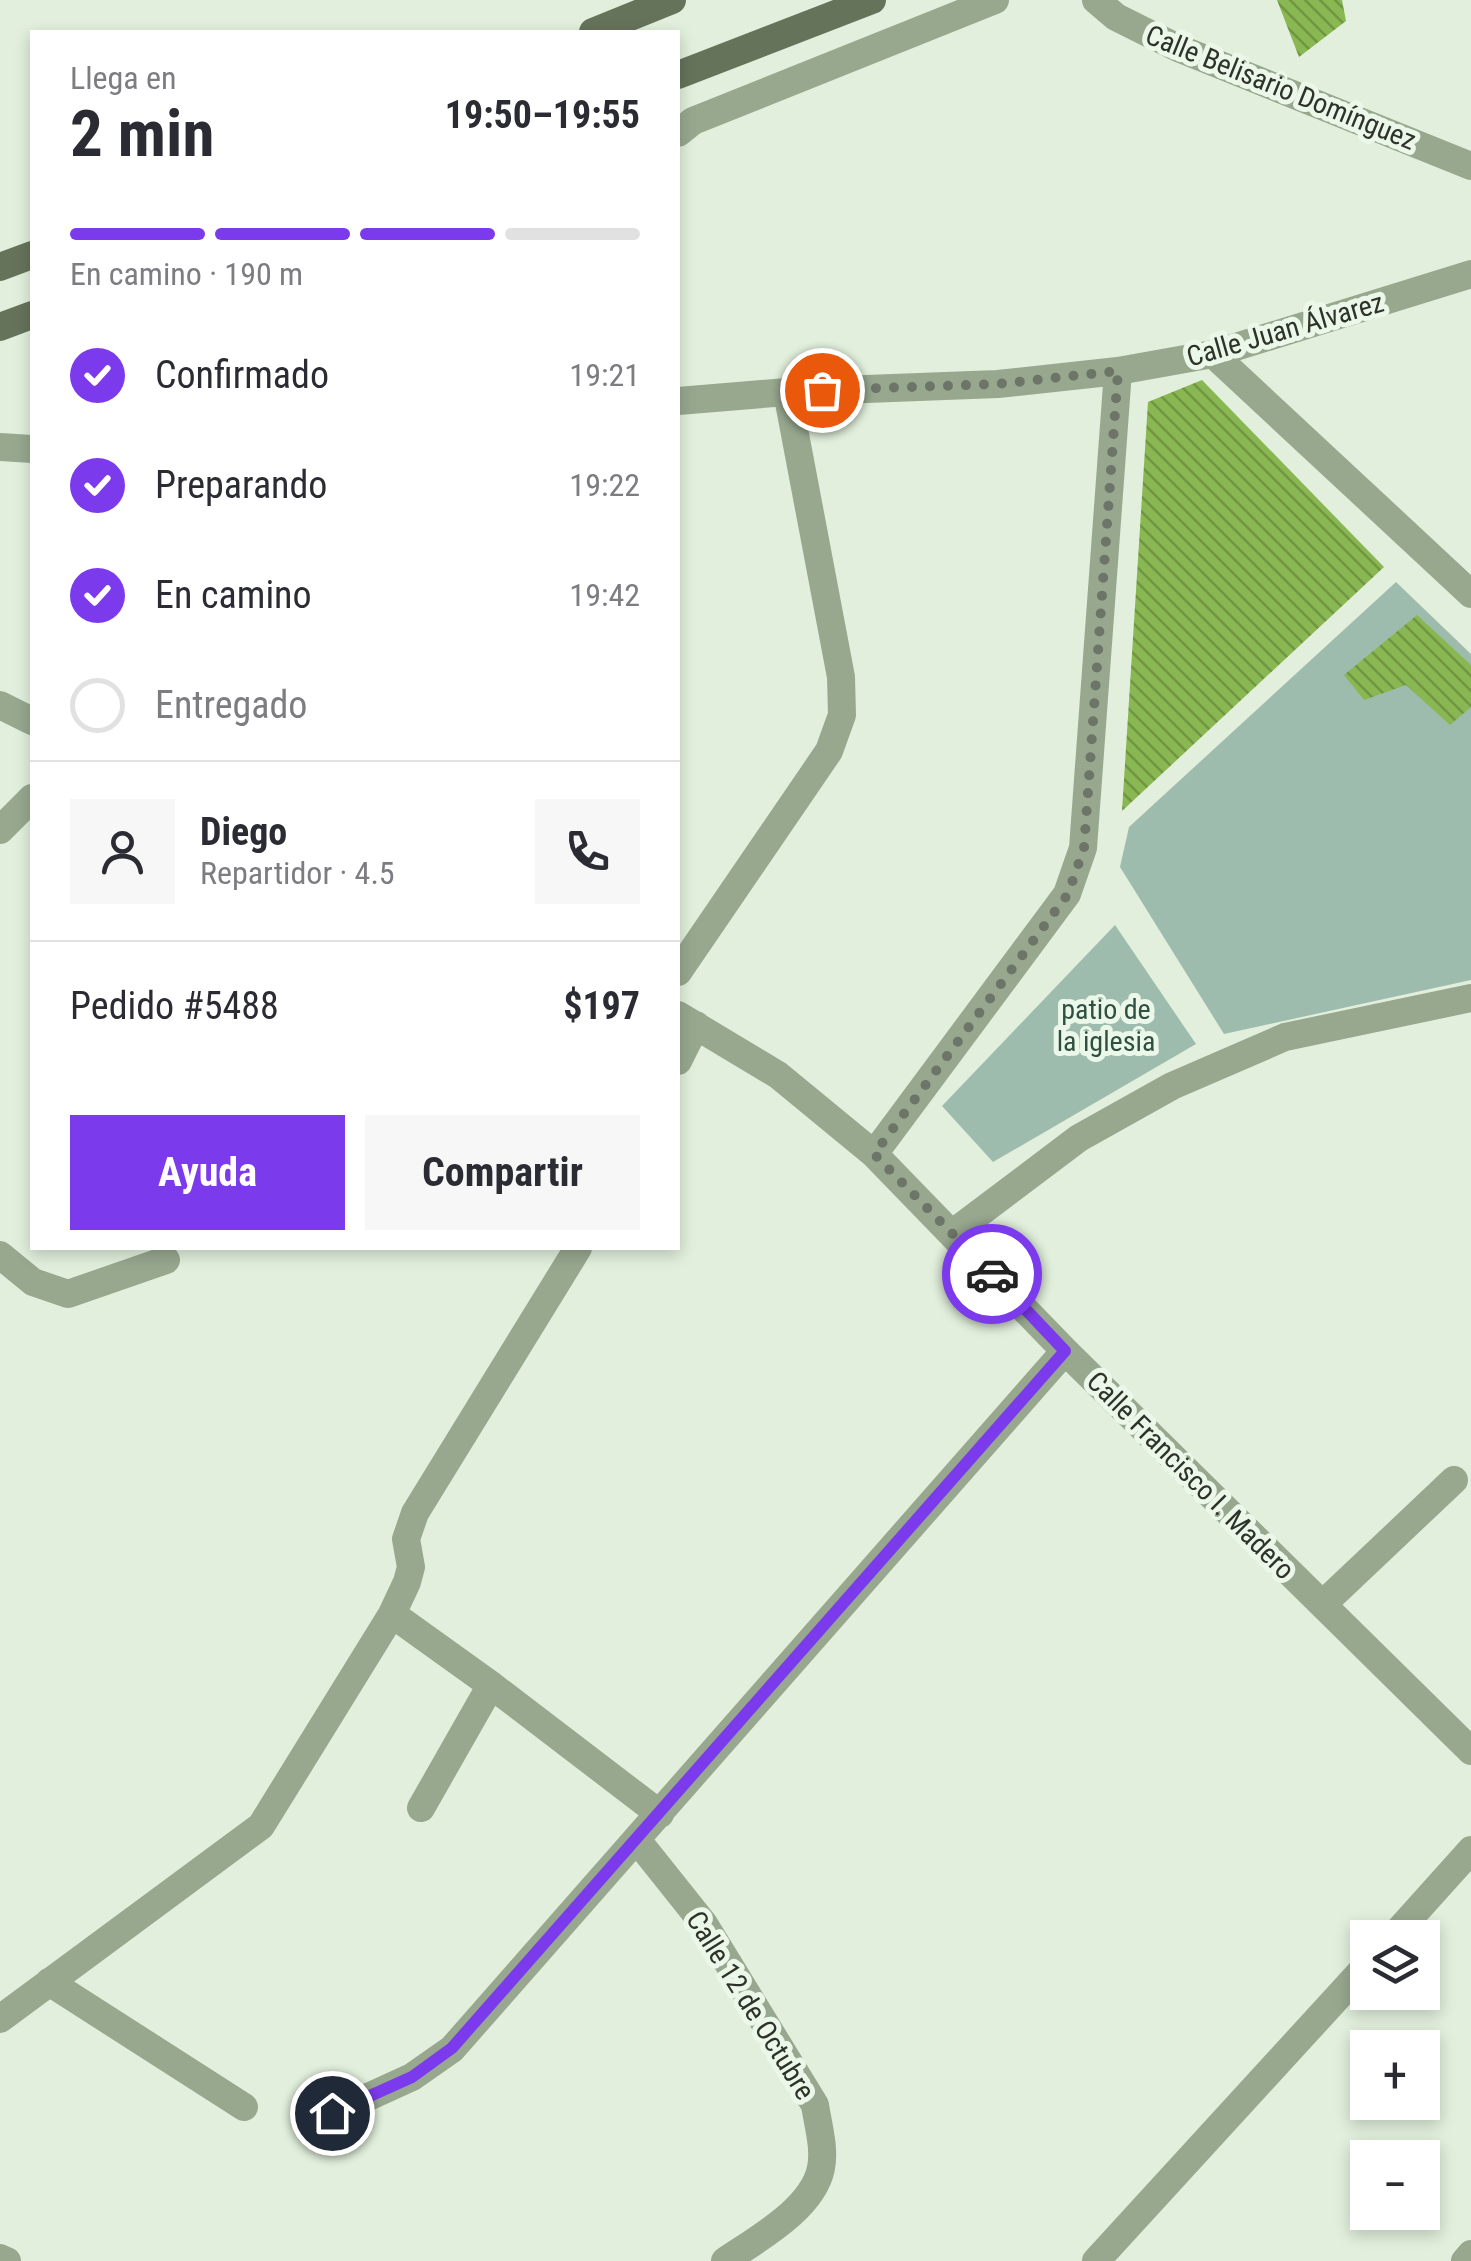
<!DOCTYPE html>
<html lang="es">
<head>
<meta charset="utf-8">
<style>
	body { margin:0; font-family:"Roboto Condensed",sans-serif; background:#f7f7f7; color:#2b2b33; height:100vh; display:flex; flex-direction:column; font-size:38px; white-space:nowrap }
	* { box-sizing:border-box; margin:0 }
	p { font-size:32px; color:#7c7c81 }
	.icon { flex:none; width:55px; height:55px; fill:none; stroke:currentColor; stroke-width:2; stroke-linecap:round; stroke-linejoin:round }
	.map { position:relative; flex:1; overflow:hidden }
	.details { position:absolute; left:30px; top:30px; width:650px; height:1220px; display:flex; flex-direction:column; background:#fff; border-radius:0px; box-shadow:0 5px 15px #0003 }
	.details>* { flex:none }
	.controls { position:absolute; left:1350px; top:1920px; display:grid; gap:20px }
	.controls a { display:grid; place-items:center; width:90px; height:90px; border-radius:0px; background:#fff; box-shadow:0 5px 15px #0003; font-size:50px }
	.pin { position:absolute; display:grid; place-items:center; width:85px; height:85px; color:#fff; margin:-42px; border:5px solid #fff; border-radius:50%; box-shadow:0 2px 10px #0007 }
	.courier { position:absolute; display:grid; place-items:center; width:100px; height:100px; margin:-50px; border:8px solid #7c3aed; border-radius:50%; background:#fff; color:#222; box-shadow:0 2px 12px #0007 }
	.overview em { font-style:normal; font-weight:700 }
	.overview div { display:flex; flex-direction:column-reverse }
	.overview { display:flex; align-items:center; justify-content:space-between; height:170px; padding:0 40px }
	h1 { font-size:65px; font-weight:700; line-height:75px }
	.bar { display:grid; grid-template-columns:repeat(4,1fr); gap:15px 10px; align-content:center; height:120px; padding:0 40px }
	.bar i { height:12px; border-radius:8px; background:#e1e1e2 }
	.bar .selected { background:#7c3aed }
	.bar p { grid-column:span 4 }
	.line { display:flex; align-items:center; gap:25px; padding:0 40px; border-top:2px solid #e1e1e2 }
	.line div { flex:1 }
	.round { display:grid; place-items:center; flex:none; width:105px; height:105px; border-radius:0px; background:#f7f7f7 }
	ol { padding:0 40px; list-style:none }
	li { display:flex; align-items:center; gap:30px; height:110px }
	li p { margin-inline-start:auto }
	li .icon { padding:10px; border-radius:50%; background:#7c3aed; color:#fff; stroke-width:4 }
	li:last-child { color:#7c7c81 }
	li i { width:55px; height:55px; border:5px solid #e1e1e2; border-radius:50% }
	.button { display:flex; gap:20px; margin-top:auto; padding:20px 40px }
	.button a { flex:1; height:115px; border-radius:0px; background:#7c3aed; color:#fff; font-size:40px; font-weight:700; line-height:115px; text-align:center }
	.button a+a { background:#f7f7f7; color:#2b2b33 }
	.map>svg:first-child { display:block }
	.park { fill:#9ebcae }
	.building { fill:url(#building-back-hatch) }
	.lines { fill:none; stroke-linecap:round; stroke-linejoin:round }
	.minor { stroke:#97a88f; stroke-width:28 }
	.tertiary { stroke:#97a88f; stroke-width:28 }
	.primary { stroke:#66735b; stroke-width:28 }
	.done { stroke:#6c7567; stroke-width:10; stroke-dasharray:0 18 }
	.route { stroke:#7c3aed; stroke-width:12 }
	.labels { text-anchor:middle; stroke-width:10; stroke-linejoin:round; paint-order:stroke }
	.street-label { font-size:28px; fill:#2d3328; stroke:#ebf7e8 }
	.park-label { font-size:28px; fill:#2f4f41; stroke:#ebf7e8 }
</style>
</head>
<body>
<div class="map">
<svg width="1471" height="2261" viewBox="0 0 1471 2261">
	<defs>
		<pattern id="building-back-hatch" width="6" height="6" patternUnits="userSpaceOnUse" patternTransform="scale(2.5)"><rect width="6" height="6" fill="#89b751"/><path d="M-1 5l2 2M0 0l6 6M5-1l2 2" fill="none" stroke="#709543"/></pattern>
	</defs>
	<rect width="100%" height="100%" fill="#e1efdc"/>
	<path class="park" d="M1396,582l75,72v326l-247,54 -104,-167 9,-40z
		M1115,925l81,119 -203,118 -51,-56z"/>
	<path class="building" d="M1277,0h65l4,21 -47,36z
		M1202,380l182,187 -262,244 26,-409z
		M1417,615l54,50v42l-21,18 -44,-40 -42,15 -20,-25z"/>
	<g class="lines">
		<path class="minor" d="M678,133l15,-12 302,-121
			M1213,354l258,240
			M678,401l109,-9 211,-8 120,-13 95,-17 258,-80
			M0,447l32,2
			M0,705l32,16
			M0,830l32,-32
			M678,972l151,-221 13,-36 -1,-38 -54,-285
			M678,1015l100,60 96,79 191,197 406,400
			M678,1061l18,-36
			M874,1154l193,-260 16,-46 35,-477
			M953,1233l126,-95 93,-52 113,-49 186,-39
			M0,1255l33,27 35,12 98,-34
			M1323,1604l131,-124
			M392,1614l99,71 169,129
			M421,1808l70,-123
			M637,1840l67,84 111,181c3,20 10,43 6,63 -8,41 -64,71 -96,93
			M1392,1938l79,-88
			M49,1982l195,125
			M0,2019l261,-193 131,-212 15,-32 4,-15 -5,-28 9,-26 163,-265
			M333,2113l79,-36 40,-28 613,-698
			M0,2258l7,3
			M1096,2261l272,-297
			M1465,2261l6,-7"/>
		<path class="tertiary" d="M1096,0l20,17 62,31 293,118"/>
		<path class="primary" d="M593,32l79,-32
			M678,75l194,-75
			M0,267l32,-12
			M0,327l32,-12"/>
	</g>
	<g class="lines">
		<path class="done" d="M822,390l176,-6 120,-13 -34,477 -16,46 -194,260 118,120"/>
		<path class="route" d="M332,2113l80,-36 40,-29 613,-697 -73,-77"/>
	</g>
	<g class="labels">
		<g class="street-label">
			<text transform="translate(1281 87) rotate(22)" y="10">Calle Belisario Domínguez</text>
			<text transform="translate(1285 329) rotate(-16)" y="10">Calle Juan Álvarez</text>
			<text transform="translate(1191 1475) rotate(45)" y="10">Calle Francisco I. Madero</text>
			<text transform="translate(751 2005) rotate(58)" y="10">Calle 12 de Octubre</text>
		</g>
		<g class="park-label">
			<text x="1106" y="1019">patio de<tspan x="1106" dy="32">la iglesia</tspan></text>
		</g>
	</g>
</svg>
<div class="controls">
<a><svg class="icon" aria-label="layers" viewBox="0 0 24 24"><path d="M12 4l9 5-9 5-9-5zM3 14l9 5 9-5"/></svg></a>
<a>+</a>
<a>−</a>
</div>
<div class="pin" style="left:822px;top:390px;background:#ea580c"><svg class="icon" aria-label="bag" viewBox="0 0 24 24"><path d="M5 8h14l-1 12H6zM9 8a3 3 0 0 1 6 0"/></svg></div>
<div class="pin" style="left:332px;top:2113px;background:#1f2937"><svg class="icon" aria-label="home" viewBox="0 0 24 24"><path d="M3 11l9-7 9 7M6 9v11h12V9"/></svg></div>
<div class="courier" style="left:992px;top:1274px"><svg class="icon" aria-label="car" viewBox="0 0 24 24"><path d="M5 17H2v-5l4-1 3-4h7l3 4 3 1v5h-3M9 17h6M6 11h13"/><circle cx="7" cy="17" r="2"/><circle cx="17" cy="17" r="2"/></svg></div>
<section class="details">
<div class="overview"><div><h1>2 min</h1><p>Llega en</p></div><em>19:50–19:55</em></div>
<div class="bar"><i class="selected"></i><i class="selected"></i><i class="selected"></i><i></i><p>En camino · 190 m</p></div>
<ol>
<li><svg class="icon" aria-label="check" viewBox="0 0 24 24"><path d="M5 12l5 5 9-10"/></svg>Confirmado<p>19:21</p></li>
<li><svg class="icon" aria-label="check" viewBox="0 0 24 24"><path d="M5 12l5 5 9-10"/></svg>Preparando<p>19:22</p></li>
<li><svg class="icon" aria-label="check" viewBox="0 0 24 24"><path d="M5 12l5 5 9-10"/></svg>En camino<p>19:42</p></li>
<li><i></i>Entregado</li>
</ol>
<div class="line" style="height:180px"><a class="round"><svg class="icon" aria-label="person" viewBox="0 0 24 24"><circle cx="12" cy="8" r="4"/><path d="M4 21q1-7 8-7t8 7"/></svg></a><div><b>Diego</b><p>Repartidor · 4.5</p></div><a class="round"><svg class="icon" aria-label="phone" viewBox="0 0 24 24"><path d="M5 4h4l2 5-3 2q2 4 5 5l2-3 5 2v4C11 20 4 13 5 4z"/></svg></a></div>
<div class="line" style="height:130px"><div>Pedido #5488</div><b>$197</b></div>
<div class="button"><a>Ayuda</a><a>Compartir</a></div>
</section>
</div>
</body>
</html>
